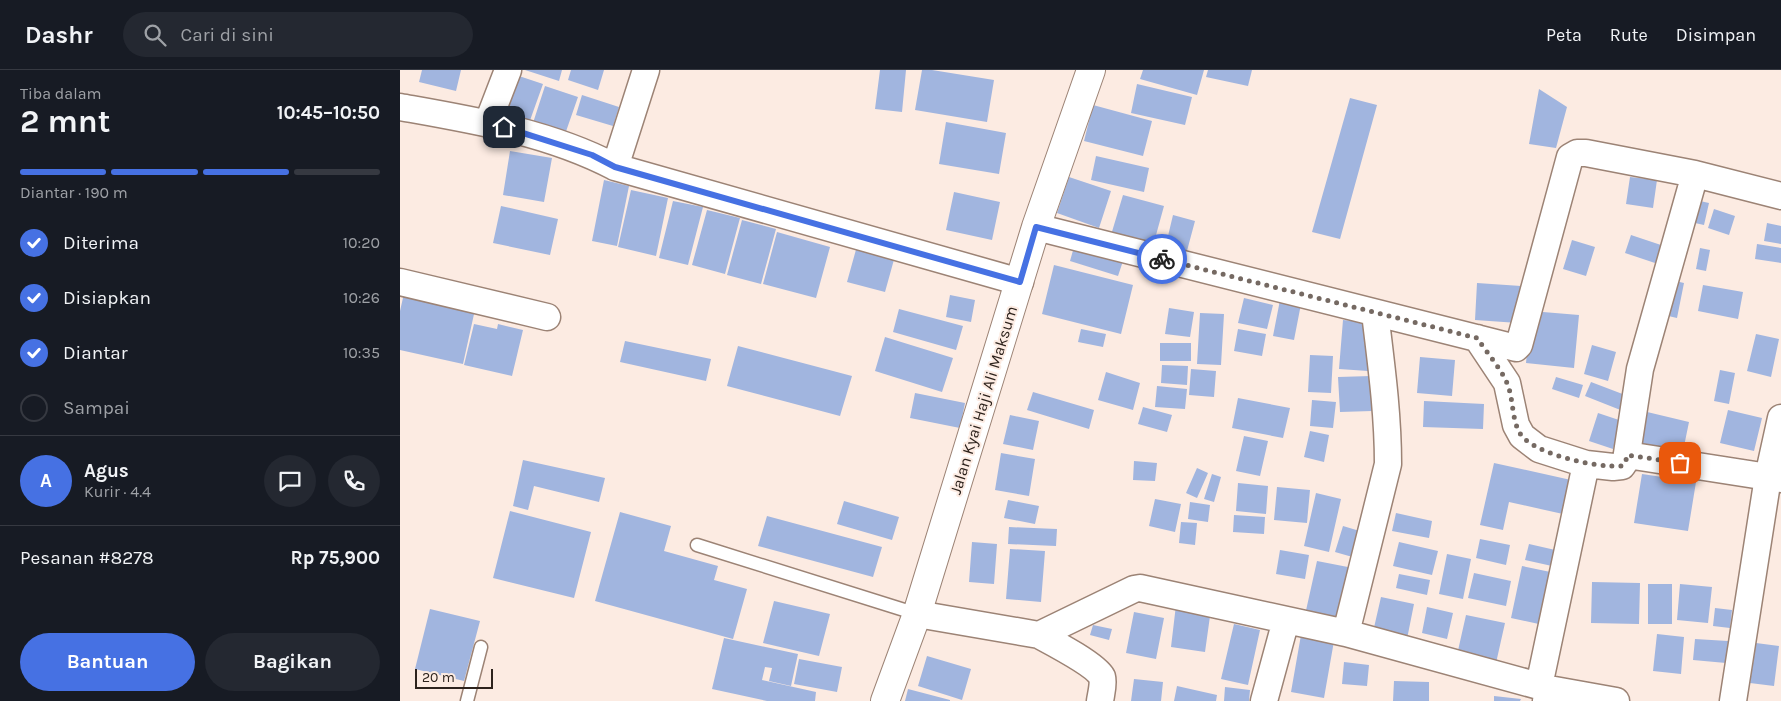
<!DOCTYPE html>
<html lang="id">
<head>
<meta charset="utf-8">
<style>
	body { margin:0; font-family:Karla,sans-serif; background:#242831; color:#f1f3f6; height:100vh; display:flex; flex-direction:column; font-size:19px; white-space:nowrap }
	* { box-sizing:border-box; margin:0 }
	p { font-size:16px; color:#9ea1a6 }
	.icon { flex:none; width:28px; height:28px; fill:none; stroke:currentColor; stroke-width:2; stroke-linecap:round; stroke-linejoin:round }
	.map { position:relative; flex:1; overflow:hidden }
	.drawer { display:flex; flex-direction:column; background:#171b24; width:400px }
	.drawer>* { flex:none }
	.scale { position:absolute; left:15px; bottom:12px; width:78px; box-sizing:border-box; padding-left:5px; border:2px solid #2d231d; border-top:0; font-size:14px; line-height:18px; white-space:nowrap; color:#2d231d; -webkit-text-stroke:4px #fcebe2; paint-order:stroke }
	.pin { position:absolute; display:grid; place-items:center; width:42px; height:42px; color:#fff; margin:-21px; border-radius:10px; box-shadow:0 2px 8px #0006 }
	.courier { position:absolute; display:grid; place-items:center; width:50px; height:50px; margin:-25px; border:4px solid #4671e3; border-radius:50%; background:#fff; color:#222; box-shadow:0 1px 6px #0007 }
	.head em { font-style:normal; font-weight:700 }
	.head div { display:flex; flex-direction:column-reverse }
	.head { display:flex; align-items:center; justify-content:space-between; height:85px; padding:0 20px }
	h1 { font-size:32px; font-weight:700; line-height:38px }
	.bar { display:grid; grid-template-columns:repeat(4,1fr); gap:8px 5px; align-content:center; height:60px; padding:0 20px }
	.bar i { height:6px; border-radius:4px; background:#363941 }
	.bar .active { background:#4671e3 }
	.bar p { grid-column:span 4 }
	.line { display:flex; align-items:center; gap:12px; padding:0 20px; border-top:1px solid #363941 }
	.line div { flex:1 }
	.round { display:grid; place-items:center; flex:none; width:52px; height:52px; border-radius:26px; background:#242831 }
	ol { padding:0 20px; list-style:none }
	li { display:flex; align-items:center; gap:15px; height:55px }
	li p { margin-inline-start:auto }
	li .icon { padding:5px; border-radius:50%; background:#4671e3; color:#fff; stroke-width:4 }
	li:last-child { color:#9ea1a6 }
	li i { width:28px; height:28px; border:2px solid #363941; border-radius:50% }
	.cta { display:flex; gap:10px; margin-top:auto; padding:10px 20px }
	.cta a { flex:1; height:58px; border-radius:30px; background:#4671e3; color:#fff; font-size:20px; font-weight:700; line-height:58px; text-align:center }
	.cta a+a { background:#242831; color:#f1f3f6 }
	header { display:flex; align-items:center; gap:30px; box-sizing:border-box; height:70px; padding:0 25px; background:#171b24; border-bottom:1px solid #363941 }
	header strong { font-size:24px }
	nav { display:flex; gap:28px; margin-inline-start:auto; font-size:18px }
	.search { width:350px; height:45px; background:#242831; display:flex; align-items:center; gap:12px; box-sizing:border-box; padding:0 18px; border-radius:28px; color:#9ea1a6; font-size:19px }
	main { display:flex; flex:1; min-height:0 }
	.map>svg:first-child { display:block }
	.building { fill:#a1b5df }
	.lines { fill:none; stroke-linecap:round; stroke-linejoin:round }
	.service-casing { stroke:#9c8375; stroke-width:15 }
	.minor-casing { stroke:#9c8375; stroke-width:29 }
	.tertiary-casing { stroke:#9c8375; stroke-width:30 }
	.service { stroke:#fff; stroke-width:12 }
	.minor { stroke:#fff; stroke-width:26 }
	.tertiary { stroke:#fff; stroke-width:28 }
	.done { stroke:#756962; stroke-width:5; stroke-dasharray:0 9 }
	.route { stroke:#4671e3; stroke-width:6 }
	.labels { text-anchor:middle; stroke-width:4; stroke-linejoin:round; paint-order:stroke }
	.street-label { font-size:16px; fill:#2d231d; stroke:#fcebe2 }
</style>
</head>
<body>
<header>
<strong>Dashr</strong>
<div class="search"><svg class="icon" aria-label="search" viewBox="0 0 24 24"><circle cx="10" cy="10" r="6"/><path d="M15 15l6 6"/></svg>Cari di sini</div>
<nav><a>Peta</a><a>Rute</a><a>Disimpan</a></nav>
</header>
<main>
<section class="drawer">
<div class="head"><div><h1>2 mnt</h1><p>Tiba dalam</p></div><em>10:45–10:50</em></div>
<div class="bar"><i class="active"></i><i class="active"></i><i class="active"></i><i></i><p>Diantar · 190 m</p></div>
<ol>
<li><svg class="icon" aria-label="check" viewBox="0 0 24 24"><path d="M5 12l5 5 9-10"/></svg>Diterima<p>10:20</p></li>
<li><svg class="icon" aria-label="check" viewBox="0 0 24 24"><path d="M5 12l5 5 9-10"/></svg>Disiapkan<p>10:26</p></li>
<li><svg class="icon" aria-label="check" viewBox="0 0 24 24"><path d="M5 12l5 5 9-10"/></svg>Diantar<p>10:35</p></li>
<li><i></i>Sampai</li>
</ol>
<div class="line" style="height:90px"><b class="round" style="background:#4671e3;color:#fff">A</b><div><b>Agus</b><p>Kurir · 4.4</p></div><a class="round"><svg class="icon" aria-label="chat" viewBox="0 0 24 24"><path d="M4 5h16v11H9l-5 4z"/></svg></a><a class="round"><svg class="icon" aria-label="phone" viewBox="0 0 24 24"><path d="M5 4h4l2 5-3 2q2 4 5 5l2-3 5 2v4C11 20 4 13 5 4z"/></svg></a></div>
<div class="line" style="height:65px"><div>Pesanan #8278</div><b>Rp 75,900</b></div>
<div class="cta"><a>Bantuan</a><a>Bagikan</a></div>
</section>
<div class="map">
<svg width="1381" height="631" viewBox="0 0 1381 631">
	<rect width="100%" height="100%" fill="#fcebe2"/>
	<path class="building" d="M22,0h39l-5,21 -37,-9z
		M125,0h37l-3,11z
		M171,0h33l-6,20 -30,-10z
		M480,0h26l-4,42 -27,-3z
		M522,0h10l62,10 -7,42 -72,-12z
		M743,0h61l-7,25 -57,-16z
		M808,0h44l-4,16 -42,-9z
		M113,4l30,10 -15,42 -30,-10z
		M737,14l55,13 -7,28 -54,-12z
		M145,16l33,11 -15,43 -32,-11z
		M1139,19l28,18 -11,41 -27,-4z
		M182,25l37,12 -6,19 -37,-11z
		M950,28l27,7 -37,134 -28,-7z
		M693,35l59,16 -9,35 -59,-15z
		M546,52l60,11 -7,41 -60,-10z
		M110,81l42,7 -8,44 -41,-7z
		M696,86l53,12 -5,24 -53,-12z
		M669,107l42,14 -12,37 -42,-15z
		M1230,107l27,3 -4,28 -27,-4z
		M204,110l25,6 -12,60 -25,-5z
		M231,120l37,8 -12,58 -38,-9z
		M554,122l46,10 -8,38 -46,-10z
		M723,125l41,11 -11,40 -42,-11z
		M1291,129l18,4 -5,22 -18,-4z
		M273,131l30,6 -15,58 -29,-7z
		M101,136l57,13 -8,36 -57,-12z
		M1314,139l21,7 -6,19 -21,-7z
		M307,140l33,8 -15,56 -33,-9z
		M773,145l22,6 -11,41 -21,-5z
		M342,150l34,9 -15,55 -34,-9z
		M1367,153l14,3v18l-17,-3z
		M377,162l53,15 -14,51 -53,-14z
		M1231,165l39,13 -6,18 -39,-13z
		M676,170l49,15 -7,21 -48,-15z
		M1172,170l23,7 -9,29 -23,-7z
		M1357,174l24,4v15l-26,-4z
		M457,176l38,10 -10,36 -38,-10z
		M1300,178l10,2 -4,21 -10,-2z
		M654,195l79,20 -12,49 -79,-20z
		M1271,210l13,3 -7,35 -13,-3z
		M1077,213l44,3 -3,37 -43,-3z
		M1303,215l40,7 -5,27 -40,-8z
		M5,219l71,16 -13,59 -63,-14v-39z
		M550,225l25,5 -4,22 -25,-5z
		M844,228l29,7 -6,24 -29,-6z
		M880,230l21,4 -7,36 -21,-4z
		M769,238l25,4 -4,25 -25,-3z
		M499,239l64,17 -7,24 -63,-18z
		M1131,241l48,4 -5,53 -48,-5z
		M800,243l24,1 -3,51 -24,-1z
		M943,250l29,3 -4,48 -29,-2z
		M74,254l23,5 1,-5 25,6 -11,46 -48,-11z
		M681,259l25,5 -3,13 -25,-5z
		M838,259l28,5 -4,22 -28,-5z
		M1356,264l23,5 -8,38 -24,-6z
		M485,267l68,21 -11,34 -67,-21z
		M225,271l86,18 -5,22 -86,-19z
		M760,273h31v18h-31z
		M1192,275l24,7 -8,29 -24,-7z
		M338,276l114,30 -12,40 -113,-30z
		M910,285l23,1 -2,37 -23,-1z
		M1020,287l35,3 -3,36 -35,-3z
		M762,295l26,1 -1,19 -26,-2z
		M791,299l25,2 -2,26 -25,-2z
		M1320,300l15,3 -6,31 -15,-3z
		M706,302l34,11 -7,27 -35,-10z
		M971,306l1,35 -32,1 -2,-35z
		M1156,307l27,8 -4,13 -27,-9z
		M1191,312l42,16 -5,15 -43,-17z
		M757,316l30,3 -2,20 -30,-2z
		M633,322l61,18 -5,19 -62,-19z
		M515,323l50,10 -5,25 -50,-10z
		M838,328l52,10 -7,30 -51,-10z
		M912,330l24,2 -3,26 -23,-2z
		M1024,331l60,3 -1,25 -60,-2z
		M743,337l29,8 -5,17 -29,-8z
		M1328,340l34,8 -8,33 -34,-8z
		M1243,341l46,11 -8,39 -47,-10z
		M1198,343l24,8 -9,28 -24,-8z
		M610,345l29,6 -6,29 -30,-6z
		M910,361l19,4 -5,27 -20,-5z
		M844,366l24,5 -8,35 -24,-5z
		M601,383l34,6 -6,37 -34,-6z
		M123,390l82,18 -6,24 -65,-16 -6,24 -15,-4z
		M734,391l23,2 -2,18 -22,-1z
		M1094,393l77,17 -8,34 -54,-12 -6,28 -23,-5z
		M797,398l11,5 -11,25 -11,-5z
		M812,404l9,3 -7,25 -10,-3z
		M1242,404l54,8 -8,49 -54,-8z
		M838,413l30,3 -2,28 -30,-3z
		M877,417l33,3 -3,33 -33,-3z
		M916,423l25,6 -12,53 -25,-6z
		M755,429l26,5 -6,28 -26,-6z
		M608,430l31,6 -4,18 -31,-6z
		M444,431l55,16 -7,23 -55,-16z
		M790,432l20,3 -2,17 -20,-3z
		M110,441l81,21 -17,66 -81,-20z
		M220,442l51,14 -7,25 54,15 -4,14 33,9 -14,50 -138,-38z
		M996,443l36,8 -3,17 -37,-7z
		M834,445l31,2 -1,17 -31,-2z
		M367,446l115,31 -9,30 -115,-31z
		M781,452l16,1 -2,22 -16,-2z
		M943,456l20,6 -7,26 -21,-6z
		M609,457l48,2 -1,17 -48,-2z
		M1080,469l30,6 -4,20 -30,-7z
		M572,472l25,2 -3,40 -25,-2z
		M999,472l39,9 -6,24 -39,-9z
		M1129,474l35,8 -3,16 -36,-8z
		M610,479l35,2 -4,51 -35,-3z
		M880,480l29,5 -4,24 -29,-5z
		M1047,484l24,5 -8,40 -24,-5z
		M917,491l36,7 -12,55 -36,-8z
		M1122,496l38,8 -12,52 -37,-8z
		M1074,503l37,8 -5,25 -38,-8z
		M999,504l31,6 -3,15 -31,-7z
		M1192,512l48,1 -1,41 -48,-1z
		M1248,514h24v40h-24z
		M1280,514l32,3 -4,36 -31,-3z
		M981,527l33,7 -7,35 -34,-7z
		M374,531l56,13 -11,42 -56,-13z
		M776,535l35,4 -6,43 -34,-5z
		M1027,537l26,6 -6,26 -25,-6z
		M1315,538l17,2 -2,18 -17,-2z
		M30,539l50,12 -16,60 -49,-12z
		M734,542l30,6 -8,41 -30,-6z
		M1066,545l39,8 -9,40 -39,-8z
		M834,554l26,6 -12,55 -27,-6z
		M693,555l19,4 -3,11 -19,-5z
		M1257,564l27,3 -3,37 -28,-3z
		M901,565l33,6 -10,57 -33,-6z
		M324,568l74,16 -7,32 -22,-5 3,-13 -7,-1 -3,13 54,12 -1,9h-48l-55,-12z
		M1295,569l33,2 -2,22 -33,-3z
		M1356,573l23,3 -5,40 -24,-3z
		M527,586l44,13 -9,31 -44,-14z
		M399,589l43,8 -5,25 -43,-8z
		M944,592l25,3 -2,21 -25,-2z
		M734,609l29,3 -2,19h-30z
		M994,611l35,1v19h-36z
		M777,616l40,9 -1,6h-42z
		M825,617l25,3 -1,11h-25z
		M508,619l42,11v1h-45z
		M1094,626l27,3 -1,2h-26z"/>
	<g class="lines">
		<g class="service-casing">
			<path id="service" d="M297,475l220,69
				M67,631l14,-54"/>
		</g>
		<g class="minor-casing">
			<path id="minor" d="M0,37c73,13 148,25 215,60l405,115
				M88,52l20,-52
				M215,97l31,-97
				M636,157l480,121 3,-3 51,-188 7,-4h9l109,21 86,22
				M0,212l147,35
				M1077,268l30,45 9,42 6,11 17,13 47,15
				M1227,385l154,24
				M517,544l122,21 95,-46 6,-1 206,45 193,53 10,3 -3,12
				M946,563l42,-169c0,-51 -7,-101 -13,-151
				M639,565c13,7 57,30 63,42 2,7 -1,17 -2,24
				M1139,616l47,-222 27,3 9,-1 4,-6 14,-91 55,-195
				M1149,619l67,12
				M864,631l22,-81
				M1333,631l35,-224 13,-59"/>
		</g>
		<g class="tertiary-casing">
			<path id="tertiary" d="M485,631l32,-87 119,-387 55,-157"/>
		</g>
		<use href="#service" class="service"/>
		<use href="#minor" class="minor"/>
		<use href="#tertiary" class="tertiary"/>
	</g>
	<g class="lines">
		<path class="done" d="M762,189l315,79c9,13 24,31 30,45 7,16 4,37 14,52 15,20 77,33 101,31l4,-6 1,-5 53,8"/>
		<path class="route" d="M104,57l88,28 23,12 405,115 16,-55 126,32"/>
	</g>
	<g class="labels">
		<g class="street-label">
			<text transform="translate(583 330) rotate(-73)" y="6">Jalan Kyai Haji Ali Maksum</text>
		</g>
	</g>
</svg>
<div class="scale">20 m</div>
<div class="pin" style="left:1280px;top:393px;background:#ea580c"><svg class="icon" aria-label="bag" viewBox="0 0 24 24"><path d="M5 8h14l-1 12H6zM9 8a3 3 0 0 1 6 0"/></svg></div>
<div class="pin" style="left:104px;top:57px;background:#1f2937"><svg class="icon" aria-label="home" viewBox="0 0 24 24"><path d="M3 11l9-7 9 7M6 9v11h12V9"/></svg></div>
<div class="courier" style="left:762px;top:189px"><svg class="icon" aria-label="bike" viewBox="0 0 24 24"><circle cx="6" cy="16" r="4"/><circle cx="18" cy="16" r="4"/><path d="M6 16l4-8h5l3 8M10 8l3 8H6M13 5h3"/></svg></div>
</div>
</main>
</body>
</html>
